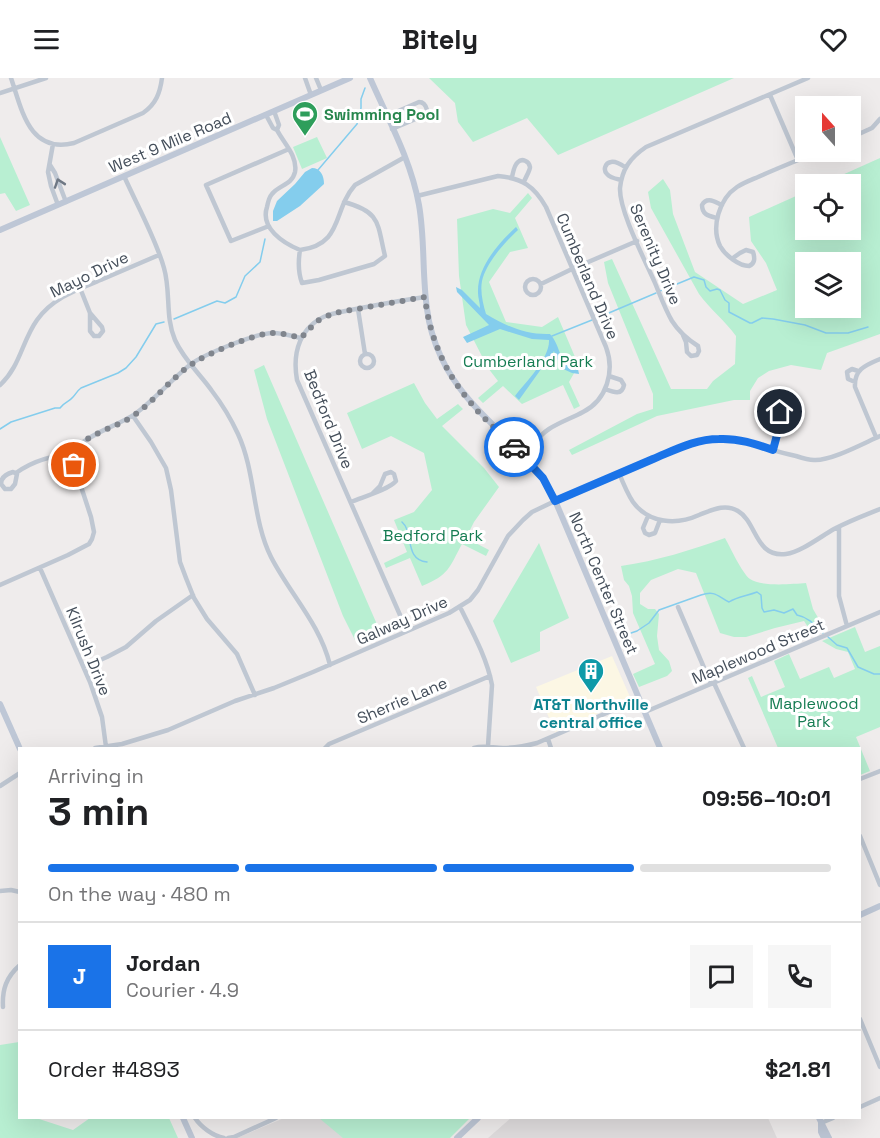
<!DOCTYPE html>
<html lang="en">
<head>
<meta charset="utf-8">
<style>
	body { margin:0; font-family:"Space Grotesk",sans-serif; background:#f6f6f6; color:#202124; height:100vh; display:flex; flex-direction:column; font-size:22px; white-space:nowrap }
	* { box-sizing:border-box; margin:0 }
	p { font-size:20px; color:#757577 }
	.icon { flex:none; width:33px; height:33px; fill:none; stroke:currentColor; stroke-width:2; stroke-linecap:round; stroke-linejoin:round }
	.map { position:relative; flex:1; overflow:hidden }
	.details { position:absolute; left:18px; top:669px; width:843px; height:372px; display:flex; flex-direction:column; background:#fff; border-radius:0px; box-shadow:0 6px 24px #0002 }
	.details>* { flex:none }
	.needle { width:39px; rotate:339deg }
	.tools { position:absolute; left:795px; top:18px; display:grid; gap:12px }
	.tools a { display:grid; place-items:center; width:66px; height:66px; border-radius:0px; background:#fff; box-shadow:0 6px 24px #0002; font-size:30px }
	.pin { position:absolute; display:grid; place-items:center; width:51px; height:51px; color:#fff; margin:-26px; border:3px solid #fff; border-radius:50%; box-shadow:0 2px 6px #0007 }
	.courier { position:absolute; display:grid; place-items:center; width:60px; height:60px; margin:-30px; border:4px solid #1a73e8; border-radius:50%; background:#fff; color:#222; box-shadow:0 2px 8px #0007 }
	.overview em { font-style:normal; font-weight:800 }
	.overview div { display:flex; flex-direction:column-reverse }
	.overview { display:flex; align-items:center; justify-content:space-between; height:102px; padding:0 30px }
	h1 { font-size:39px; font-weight:800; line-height:45px }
	.bar { display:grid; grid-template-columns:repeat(4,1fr); gap:9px 6px; align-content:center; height:72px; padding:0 30px }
	.bar i { height:8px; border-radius:4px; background:#e0e0e0 }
	.bar .on { background:#1a73e8 }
	.bar p { grid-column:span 4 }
	.line { display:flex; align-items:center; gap:15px; padding:0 30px; border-top:2px solid #e0e0e0 }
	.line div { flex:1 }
	.round { display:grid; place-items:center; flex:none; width:63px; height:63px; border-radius:0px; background:#f6f6f6 }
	header { display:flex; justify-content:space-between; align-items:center; height:78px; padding:0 30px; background:#fff; font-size:27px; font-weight:800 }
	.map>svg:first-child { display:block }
	.commercial { fill:#fcf7e4 }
	.education { fill:#e0ddde }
	.green { fill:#b8efd2; fill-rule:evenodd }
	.water { fill:#84cded }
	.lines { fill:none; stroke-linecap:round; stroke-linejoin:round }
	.stream { stroke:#84cded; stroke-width:1.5 }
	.street { stroke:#bfc7d2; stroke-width:4.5 }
	.secondary { stroke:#bec7d6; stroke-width:6 }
	.oneway { stroke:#6f7884 }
	.done { stroke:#80858d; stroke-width:6; stroke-dasharray:0 10.8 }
	.route { stroke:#1a73e8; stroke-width:8 }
	.labels { text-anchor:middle; stroke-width:6; stroke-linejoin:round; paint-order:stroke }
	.leisure-label { font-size:16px; font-weight:bold; fill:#27864d; stroke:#fff; text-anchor:start }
	.street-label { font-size:16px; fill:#444e5a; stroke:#fff }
	.park-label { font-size:16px; fill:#157c52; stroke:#fff }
	.culture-label { font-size:16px; font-weight:bold; fill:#0d838f; stroke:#fff }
</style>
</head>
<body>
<header><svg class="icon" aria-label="menu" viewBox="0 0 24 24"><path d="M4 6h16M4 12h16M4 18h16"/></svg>Bitely<svg class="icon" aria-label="heart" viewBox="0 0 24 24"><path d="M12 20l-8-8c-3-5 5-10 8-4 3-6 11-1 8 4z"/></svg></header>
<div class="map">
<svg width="880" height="1060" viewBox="0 0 880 1060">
	<rect width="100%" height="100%" fill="#efecec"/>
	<path class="commercial" d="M612,578l19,43 -76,33 -19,-45z"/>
	<path class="education" d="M284,1040h163l-20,20h-190z
		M511,1040h257l9,20h-289z"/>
	<path class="green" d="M429,0h305l-176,77 -31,-37 -54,24 -15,-20 -3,-19z
		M0,59l30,68 -14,6 -11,-18 -5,1z
		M317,59l10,21 -25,11 -9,-22z
		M880,80v176l-53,19 -6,17 -30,-5 -22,6 -11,7 -8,13v9h-16l-77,16 -85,39 -3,-5 68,-36 16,-5v-15l-45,-111 -4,-21 8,-3 59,130h36l6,-8 22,-17 1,-28c-11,-15 -26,-27 -37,-42l-48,-86 -3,-16 15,-13 7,11 3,24 22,58 48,32 34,-14 -11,-27 -15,-22 -2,-24 56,-25 1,38h44v-46h-28zM806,184h44v46h-44z
		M528,115l4,5 -17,20 13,30 -18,4 -21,30 17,40 36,5 16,-10 17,40 2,11 -8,14 11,24 -6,3 -11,-24 -41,19 -19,-18 -20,17 -5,-5 20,-17 -10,-13 -22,-43 -7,-49 -2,-57 36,-10 17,4z
		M264,287l115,264 -24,11 -12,-24 -76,-197 -13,-49z
		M414,305l11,20 12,16 21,-15 5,5 -21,17 42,42 15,19 -25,35 -8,16 23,12 -3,6 -24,-12c-13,24 -13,31 -40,42l-12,-28 -24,10 -2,-5 23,-11 -13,-32 20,-8 18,-22 -8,-37 -33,-17 -29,13 -15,-36z
		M725,460c5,9 17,35 25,41 11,8 42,5 56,4l7,26 11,19 -12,5 -8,-12 -29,7 -29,9h-12l-14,-4 -24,-60 -18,-4 -27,11 -11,13v11l8,5h7l4,5 -2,22 2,14 10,11 3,10 -5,5 -28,11 -6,-13 22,-10 -22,-51 -1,-17 -3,-10 -5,-6 -3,-14c36,-5 70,-16 104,-28z
		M539,465l30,75 -29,14v19l-29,12 -18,-42z
		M855,549l10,25 15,-6v81l-24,10 14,34 -10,4v-27h-82l-30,-70 4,-2 9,21 24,-10 -11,-26 15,-7 11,25 29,-12 5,11 21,-9 -7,-17 -12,-3 -14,-8z
		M19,964l1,76h16l37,12 17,-12h79l9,20h-178v-93z
		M319,1040h151l-20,20h-107z"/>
	<path class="water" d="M312,90c8,0 12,7 12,16l-24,22 -23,15h-4v-10l4,-10 18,-17 10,-12z
		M516,149l2,3c-13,12 -32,33 -36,51 -2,11 1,23 4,33 20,12 40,21 64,20 12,13 7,30 28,35l1,5 -7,-1 -11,-5 -7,-17 -35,49 -4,-4c11,-14 35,-38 34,-56l-17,-1 -32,-10 -33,14 -4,-6 26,-12 -32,-33 -1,-5 6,3 18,18c0,-5 -2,-10 -2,-15 -1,-26 20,-49 38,-66z"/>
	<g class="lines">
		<path class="stream" d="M318,92l39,-46 4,-16v-9l4,-11
			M660,213l34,-14 10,3 2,7 4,4 7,-2 3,1 5,10 4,3v9l21,11h2l10,-5 11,1 32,6 21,8h22l20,-6
			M597,240l59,-25
			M174,241l43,-18 8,2 11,-6 9,-21 15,-14 5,-23
			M552,258l40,-16
			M0,351l11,-7 44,-14h5c4,-6 9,-6 13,-11 3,-3 4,-6 8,-9l37,-15 8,-5 10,-11 20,-33 8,-2
			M402,444c12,10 2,38 25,40
			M622,558l15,-5 12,-8 10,-13 42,-15c15,-5 17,2 28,7 9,-6 18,-6 28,-10l4,3 1,13 2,4 10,-2 10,3 9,-4 4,6c11,2 18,10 26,18
			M827,558l10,9 10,3 11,19 16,7h6"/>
		<path class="street" d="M11,0c11,32 18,76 63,65l69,-30c13,-9 17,-20 19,-35
			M305,0l6,17
			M316,0l5,12
			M0,15l46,-15
			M770,17l28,65
			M274,33l5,14 -2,5
			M266,37l7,13 4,2c6,12 21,26 18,42 -3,13 -16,13 -23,22 -3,3 -4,8 -5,13 -7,21 16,36 33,43 44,-6 32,-39 55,-65l50,-28
			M387,38l32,-14c5,0 7,4 8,8l-2,5 -33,14
			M850,60l22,-10 8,-9
			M53,66l-5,28 3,14 7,19
			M50,87l5,8 11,29
			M124,98c13,29 32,63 40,92 7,24 1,49 11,72 9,20 25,34 37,51 10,13 19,28 26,43 18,39 14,85 33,123 19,37 49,67 59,108
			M512,99c1,-4 2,-12 6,-15 4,-4 11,-1 12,5 0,4 -5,11 -6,15
			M621,102c-4,-1 -11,-2 -14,-6 -4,-4 -2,-11 4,-12 4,-1 11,3 14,5
			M417,118l81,-20c24,2 36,10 48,31l60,140c9,24 1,53 -23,65 -11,6 -23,10 -34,17 -11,7 -18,18 -26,27
			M717,140c-8,-2 -15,-3 -15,-13 5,-9 13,-3 20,0
			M269,148l-38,15 -25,-56 83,-36
			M300,172c-2,12 -2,22 2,33l17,-3 55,-16 11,-8c-8,-33 -4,-44 -41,-54
			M733,180l7,-5 6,-3 7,2c2,6 2,12 -4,14 -10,0 -24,-11 -29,-20 -9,-19 -1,-47 17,-59 6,-4 14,-7 21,-10 20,-9 40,-17 60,-25
			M525 209a8 8 0 1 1 16 0a8 8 0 1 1-16 0Z
			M541,206l31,-15 65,-28
			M80,210l10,25v18l4,5h5l4,-5 -1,-4 -12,-14
			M358,231l7,45
			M683,257l3,7 1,10 4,4 6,-1 2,-4 -1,-5c-11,-7 -19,-14 -26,-25 -7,-12 -12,-26 -17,-38 -10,-23 -36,-72 -35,-95 2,-19 10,-30 26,-41l162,-69
			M360 283a7 7 0 1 1 14 0a7 7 0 1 1-14 0Z
			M855,304l-7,-3 -1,-7 5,-3 6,2
			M0,307c20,-18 22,-44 37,-65 16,-23 42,-31 66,-41 19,-8 37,-16 56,-24
			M605,311c8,3 17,7 19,-4l-3,-5 -12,-4
			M133,338l18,26 15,26 5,22 9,72 6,16 8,20 13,21 30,35 18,41
			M876,359l-21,-50c-1,-18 11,-22 25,-28
			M773,372l8,-30 11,-13 -1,-6 -4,-1 -6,1 -2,3 2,16
			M13,394l4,2 -2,10 -4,5h-6l-4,-5c0,-7 5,-10 12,-12z
			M16,395c18,-13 37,-18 59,-19
			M619,395c4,10 8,20 14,29 16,22 44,23 66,13 13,-5 26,-12 39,-4 19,11 17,47 48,43 15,-2 34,-17 48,-25 15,-8 31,-14 46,-20
			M351,424c12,-5 37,-12 45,-21l-2,-7 -3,-2 -6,2 -5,12 -8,8
			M648,438l-5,12 2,5 4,2 6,-2 5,-13
			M839,449v69l8,30
			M40,490l50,114 12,35 4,30
			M0,507l68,-30 21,-11 3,-5 2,-7 -3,-15 -17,-52c-1,-6 -1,-13 4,-18 9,-12 43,-23 57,-33 20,-15 37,-35 56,-50 14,-10 65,-31 82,-31 10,0 19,3 28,5
			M460,529c12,24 27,51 32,78l-4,61
			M678,529l33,77
			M407,553l-110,-251c-5,-28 3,-54 31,-65 11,-3 22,-5 33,-7 21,-4 43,-8 64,-11
			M84,589l23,-10 19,-10 30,-26 37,-26
			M714,605l30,65
			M645,634l235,-100
			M548,661l3,9
			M95,670l27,-4 46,-14 67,-29 39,-13 39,-16 136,-59 21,-13 8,-10 30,-54 15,-16 9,-8 23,-11 135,-57c45,-13 65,4 106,12 6,2 12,4 18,4 17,1 50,-17 66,-24
			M325,670l4,-4 161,-68
			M474,670c10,-3 19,0 29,0 12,0 23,-2 34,-5l102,-44
			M860,701l20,-8
			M0,708l20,-13
			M860,758l20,49
			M0,813l11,-1 9,2
			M3,929c-1,-17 3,-30 17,-42
			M860,941l20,48
			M860,1029l20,-9
			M195,1040c6,9 18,18 29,20
			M821,1045l12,-5
			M228,1060l6,-1 42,-19"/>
		<path class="secondary" d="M370,0c18,41 41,82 49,127 6,34 3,69 8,104 2,16 7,33 14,48 23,51 70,78 101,121 5,6 8,13 12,20l106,250
			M0,152l350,-152
			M0,626l20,45
			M860,837l20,-9
			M183,1040l9,20
			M819,1040l10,20
			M821,1045v9l3,6
			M457,1060l21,-20"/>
	</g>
	<defs><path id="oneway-chevron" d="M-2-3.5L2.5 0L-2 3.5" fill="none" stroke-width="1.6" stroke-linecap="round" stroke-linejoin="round" transform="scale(1.5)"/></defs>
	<use class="oneway" href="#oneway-chevron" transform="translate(59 105) rotate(-109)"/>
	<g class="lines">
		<path class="done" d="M74,387c0,-6 -1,-12 3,-17 9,-13 42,-22 56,-32 22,-15 37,-37 59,-52 14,-10 64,-31 81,-31 10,0 19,3 28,5l16,-17 17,-8 91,-16c4,39 20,76 46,106 12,16 29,29 43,44"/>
		<path class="route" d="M514,369l29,31 12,23c33,-14 66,-28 98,-42 22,-9 42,-20 66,-20 19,-1 37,5 54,11l8,-30 -1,-8"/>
	</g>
	<defs>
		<g id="stadium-pin" transform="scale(1.35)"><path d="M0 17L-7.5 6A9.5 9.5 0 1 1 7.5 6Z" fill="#2e9e5b" stroke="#fff"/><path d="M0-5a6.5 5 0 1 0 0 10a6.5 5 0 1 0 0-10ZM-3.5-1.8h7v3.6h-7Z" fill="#fff"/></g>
		<g id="building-pin" transform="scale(1.35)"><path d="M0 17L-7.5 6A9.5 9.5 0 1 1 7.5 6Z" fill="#0f9aa8" stroke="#fff"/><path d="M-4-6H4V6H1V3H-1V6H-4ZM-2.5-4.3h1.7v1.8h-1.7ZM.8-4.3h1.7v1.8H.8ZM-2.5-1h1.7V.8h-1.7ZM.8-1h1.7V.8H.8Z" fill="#fff"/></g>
	</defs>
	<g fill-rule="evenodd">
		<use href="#stadium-pin" x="305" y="36"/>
		<use href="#building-pin" x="591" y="593"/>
	</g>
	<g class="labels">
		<g class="leisure-label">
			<text x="324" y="42">Swimming Pool</text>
		</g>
		<g class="street-label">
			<text transform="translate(170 64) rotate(-23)" y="6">West 9 Mile Road</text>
			<text transform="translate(656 176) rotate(67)" y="6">Serenity Drive</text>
			<text transform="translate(89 196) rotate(-26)" y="6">Mayo Drive</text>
			<text transform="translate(588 198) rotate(67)" y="6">Cumberland Drive</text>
			<text transform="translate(329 341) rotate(68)" y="6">Bedford Drive</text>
			<text transform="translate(604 505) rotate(67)" y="6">North Center Street</text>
			<text transform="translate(402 542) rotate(-24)" y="6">Galway Drive</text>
			<text transform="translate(89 573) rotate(68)" y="6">Kilrush Drive</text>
			<text transform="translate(758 573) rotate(-23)" y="6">Maplewood Street</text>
			<text transform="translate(402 622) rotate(-23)" y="6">Sherrie Lane</text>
		</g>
		<g class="park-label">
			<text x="528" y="289">Cumberland Park</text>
			<text x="433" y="463">Bedford Park</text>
			<text x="814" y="631">Maplewood<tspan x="814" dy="18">Park</tspan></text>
		</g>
		<g class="culture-label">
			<text x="591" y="632">AT&amp;T Northville<tspan x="591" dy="18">central office</tspan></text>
		</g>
	</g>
</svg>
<div class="tools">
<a><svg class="needle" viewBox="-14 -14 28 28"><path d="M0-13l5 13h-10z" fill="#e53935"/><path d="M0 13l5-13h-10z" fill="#757577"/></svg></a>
<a><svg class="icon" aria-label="locate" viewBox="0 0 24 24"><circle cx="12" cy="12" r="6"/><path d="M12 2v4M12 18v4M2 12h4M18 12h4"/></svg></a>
<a><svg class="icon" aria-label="layers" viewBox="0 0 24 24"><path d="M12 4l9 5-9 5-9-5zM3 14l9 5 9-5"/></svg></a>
</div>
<div class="pin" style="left:74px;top:387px;background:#ea580c"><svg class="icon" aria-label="bag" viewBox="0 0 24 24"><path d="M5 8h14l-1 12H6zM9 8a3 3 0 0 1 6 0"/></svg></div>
<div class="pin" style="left:780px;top:334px;background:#1f2937"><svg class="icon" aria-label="home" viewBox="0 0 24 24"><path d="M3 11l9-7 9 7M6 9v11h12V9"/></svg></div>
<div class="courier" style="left:514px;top:369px"><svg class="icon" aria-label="car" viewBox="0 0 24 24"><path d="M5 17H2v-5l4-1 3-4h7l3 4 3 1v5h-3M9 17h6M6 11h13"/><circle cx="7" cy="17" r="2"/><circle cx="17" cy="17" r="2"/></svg></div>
<section class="details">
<div class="overview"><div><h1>3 min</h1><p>Arriving in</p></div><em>09:56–10:01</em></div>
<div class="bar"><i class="on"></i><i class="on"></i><i class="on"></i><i></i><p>On the way · 480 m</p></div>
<div class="line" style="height:108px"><b class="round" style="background:#1a73e8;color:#fff">J</b><div><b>Jordan</b><p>Courier · 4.9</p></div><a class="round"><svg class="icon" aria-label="chat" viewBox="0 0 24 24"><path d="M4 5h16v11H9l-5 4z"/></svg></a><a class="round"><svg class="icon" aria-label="phone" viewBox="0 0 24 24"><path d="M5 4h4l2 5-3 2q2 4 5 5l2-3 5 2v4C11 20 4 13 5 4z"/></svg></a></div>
<div class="line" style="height:78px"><div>Order #4893</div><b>$21.81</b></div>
</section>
</div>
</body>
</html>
